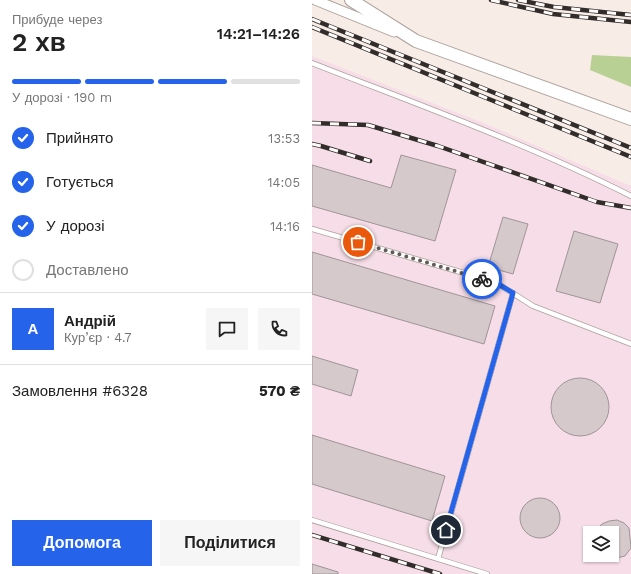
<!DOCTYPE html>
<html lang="uk">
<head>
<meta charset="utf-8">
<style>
	body { margin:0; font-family:"Work Sans",sans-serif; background:#f6f6f6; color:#222; height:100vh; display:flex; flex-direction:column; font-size:15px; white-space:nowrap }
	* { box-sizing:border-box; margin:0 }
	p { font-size:13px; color:#767676 }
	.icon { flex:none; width:22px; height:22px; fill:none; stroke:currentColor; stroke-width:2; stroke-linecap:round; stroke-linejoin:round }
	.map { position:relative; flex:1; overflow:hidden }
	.drawer { display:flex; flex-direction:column; background:#fff; width:312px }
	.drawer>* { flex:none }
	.buttons { position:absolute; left:271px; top:526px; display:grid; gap:8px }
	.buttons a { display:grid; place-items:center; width:36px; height:36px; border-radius:0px; background:#fff; box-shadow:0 1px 3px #0004; font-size:20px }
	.pin { position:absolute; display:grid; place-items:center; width:34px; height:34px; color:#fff; margin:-17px; border:2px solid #fff; border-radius:50%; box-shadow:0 1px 4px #0007 }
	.courier { position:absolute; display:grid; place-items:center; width:40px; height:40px; margin:-20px; border:3px solid #2563eb; border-radius:50%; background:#fff; color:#222; box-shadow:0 1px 5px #0007 }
	.summary em { font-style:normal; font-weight:600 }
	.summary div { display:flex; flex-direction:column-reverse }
	.summary { display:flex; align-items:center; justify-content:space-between; height:68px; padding:0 12px }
	h1 { font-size:26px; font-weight:600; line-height:30px }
	.bar { display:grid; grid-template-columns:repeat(4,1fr); gap:6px 4px; align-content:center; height:48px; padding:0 12px }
	.bar i { height:5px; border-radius:3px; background:#e0e0e0 }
	.bar .current { background:#2563eb }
	.bar p { grid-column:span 4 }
	.line { display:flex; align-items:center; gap:10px; padding:0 12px; border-top:1px solid #e0e0e0 }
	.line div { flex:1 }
	.round { display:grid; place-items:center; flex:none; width:42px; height:42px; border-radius:0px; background:#f6f6f6 }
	ol { padding:0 12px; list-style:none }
	li { display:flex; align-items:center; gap:12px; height:44px }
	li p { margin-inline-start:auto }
	li .icon { padding:4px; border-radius:50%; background:#2563eb; color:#fff; stroke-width:4 }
	li:last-child { color:#767676 }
	li i { width:22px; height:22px; border:2px solid #e0e0e0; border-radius:50% }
	.primary-button { display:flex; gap:8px; margin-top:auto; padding:8px 12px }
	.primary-button a { flex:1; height:46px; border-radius:0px; background:#2563eb; color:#fff; font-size:16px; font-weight:600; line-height:46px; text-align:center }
	.primary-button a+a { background:#f6f6f6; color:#222 }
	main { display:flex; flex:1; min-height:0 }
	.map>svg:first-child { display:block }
	.industrial { fill:#f6dde7; fill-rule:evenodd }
	.green { fill:#b8d093 }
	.building { fill:#d5c9cc; stroke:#9f9497 }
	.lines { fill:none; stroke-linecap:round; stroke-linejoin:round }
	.lane-casing { stroke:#aba09b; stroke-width:6 }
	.street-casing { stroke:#aba09b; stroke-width:11 }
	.secondary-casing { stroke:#aba09b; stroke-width:14 }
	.lane { stroke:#fff; stroke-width:4.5 }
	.street { stroke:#fff; stroke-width:9 }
	.secondary { stroke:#fff; stroke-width:12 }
	.rail-casing { stroke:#322d2b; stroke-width:4.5 }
	.rail { stroke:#fefcfb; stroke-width:3; stroke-dasharray:9; stroke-linecap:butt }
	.done { stroke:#615a57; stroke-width:4; stroke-dasharray:0 7.2 }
	.route { stroke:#2563eb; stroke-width:5 }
</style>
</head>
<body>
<main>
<section class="drawer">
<div class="summary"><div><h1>2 хв</h1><p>Прибуде через</p></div><em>14:21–14:26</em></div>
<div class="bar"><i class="current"></i><i class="current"></i><i class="current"></i><i></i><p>У дорозі · 190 m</p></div>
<ol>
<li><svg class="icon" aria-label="check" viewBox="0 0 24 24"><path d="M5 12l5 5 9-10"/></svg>Прийнято<p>13:53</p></li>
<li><svg class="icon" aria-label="check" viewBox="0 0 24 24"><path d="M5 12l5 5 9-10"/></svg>Готується<p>14:05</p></li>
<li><svg class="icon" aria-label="check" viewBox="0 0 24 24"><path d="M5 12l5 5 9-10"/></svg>У дорозі<p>14:16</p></li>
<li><i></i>Доставлено</li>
</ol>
<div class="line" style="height:72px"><b class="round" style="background:#2563eb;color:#fff">А</b><div><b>Андрій</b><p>Кур’єр · 4.7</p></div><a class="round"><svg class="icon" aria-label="chat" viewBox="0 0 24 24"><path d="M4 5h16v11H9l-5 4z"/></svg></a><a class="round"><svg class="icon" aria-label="phone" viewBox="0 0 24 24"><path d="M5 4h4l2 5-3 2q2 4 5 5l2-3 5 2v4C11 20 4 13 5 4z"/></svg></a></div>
<div class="line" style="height:52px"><div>Замовлення #6328</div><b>570 ₴</b></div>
<div class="primary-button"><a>Допомога</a><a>Поділитися</a></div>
</section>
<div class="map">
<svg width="319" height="574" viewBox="0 0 319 574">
	<rect width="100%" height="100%" fill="#f8ece7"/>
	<path class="industrial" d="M0,56l169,66 150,64v388h-319zM278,533h22v22h-22z"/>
	<path class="green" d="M280,55l39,2v30l-41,-17z"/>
	<path class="building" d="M89,155l55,15 -21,71 -123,-35v-41l79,23z
		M191,217l25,7 -15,50 -25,-7z
		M262,231l44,13 -18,59 -44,-12z
		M0,252l183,54 -11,38 -172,-50z
		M0,356l46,14 -7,26 -39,-12z
		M239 407a29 29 0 1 1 58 0a29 29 0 1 1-58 0Z
		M0,435l133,41 -13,45 -120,-37z
		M208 518a20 20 0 1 1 40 0a20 20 0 1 1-40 0Z
		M305,520l7,3 5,5 2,20 -6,8 -13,3v-26h-19l9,-9 7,-3z
		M0,564l26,8v2h-26z"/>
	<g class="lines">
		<g class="lane-casing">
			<path id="lane" d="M0,63c107,42 216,81 319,133
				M0,229l183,53 38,24 98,38
				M0,520l175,54
				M126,559l75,-266"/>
		</g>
		<g class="street-casing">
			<path id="street" d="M3,0l79,32"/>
		</g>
		<g class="secondary-casing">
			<path id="secondary" d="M39,0l65,41 215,78"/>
		</g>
		<use href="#lane" class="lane"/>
		<use href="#street" class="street"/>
		<use href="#secondary" class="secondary"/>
		<g class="rail-casing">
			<path id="rail" d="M179,0l62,14 78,8
				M206,0l36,7 77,8
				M0,19l319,129
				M0,27l319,130
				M0,123l56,2 70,21 159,56 34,6
				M0,144l9,2 49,15
				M0,535l128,39"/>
		</g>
		<use href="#rail" class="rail"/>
	</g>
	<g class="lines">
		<path class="done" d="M46,242l124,37"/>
		<path class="route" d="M134,530l67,-237 -18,-11 -13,-3"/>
	</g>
</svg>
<div class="buttons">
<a><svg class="icon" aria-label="layers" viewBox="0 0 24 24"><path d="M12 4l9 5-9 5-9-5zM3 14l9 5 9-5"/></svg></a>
</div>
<div class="pin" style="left:46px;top:242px;background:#ea580c"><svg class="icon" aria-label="bag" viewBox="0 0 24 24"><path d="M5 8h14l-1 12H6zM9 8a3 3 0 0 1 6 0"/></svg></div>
<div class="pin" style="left:134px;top:530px;background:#1f2937"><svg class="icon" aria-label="home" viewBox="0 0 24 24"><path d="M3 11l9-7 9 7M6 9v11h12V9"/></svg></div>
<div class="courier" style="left:170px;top:279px"><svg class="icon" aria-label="bike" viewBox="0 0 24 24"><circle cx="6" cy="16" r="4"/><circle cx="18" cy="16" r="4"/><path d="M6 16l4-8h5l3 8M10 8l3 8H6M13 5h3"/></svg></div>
</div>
</main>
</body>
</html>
